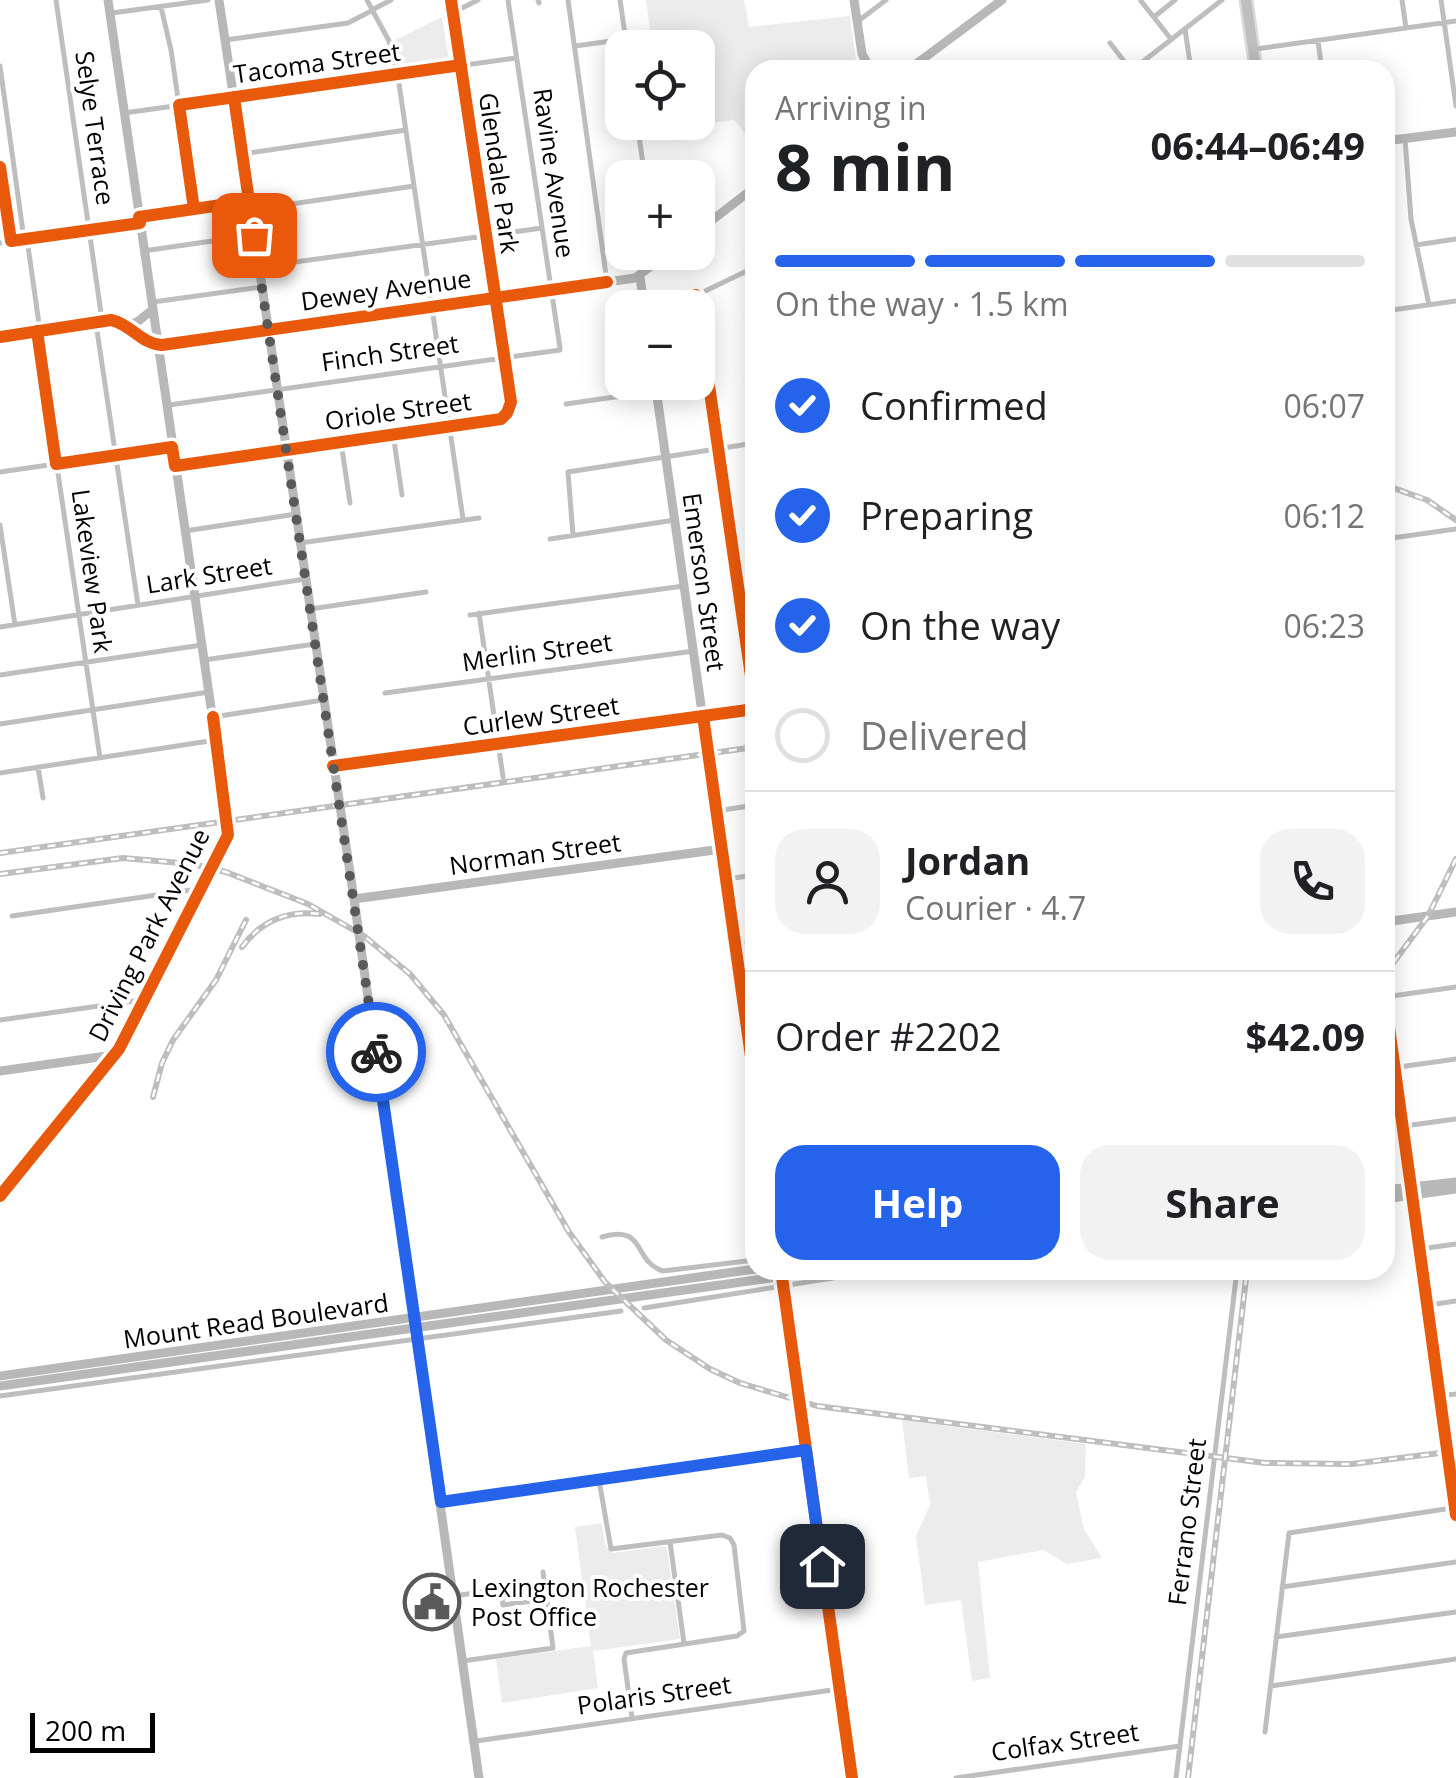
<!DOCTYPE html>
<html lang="en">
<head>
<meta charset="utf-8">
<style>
	body { margin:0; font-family:"Open Sans",sans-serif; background:#f2f2f2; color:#202124; height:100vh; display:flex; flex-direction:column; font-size:38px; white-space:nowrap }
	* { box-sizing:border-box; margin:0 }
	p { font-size:32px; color:#757577 }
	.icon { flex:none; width:55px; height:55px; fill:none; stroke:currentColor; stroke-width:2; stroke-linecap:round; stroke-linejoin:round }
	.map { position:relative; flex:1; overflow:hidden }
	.sheet { position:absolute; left:745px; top:60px; width:650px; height:1220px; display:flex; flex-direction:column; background:#fff; border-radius:30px; box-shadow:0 5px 25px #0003 }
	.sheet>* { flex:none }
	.tools { position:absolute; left:605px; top:30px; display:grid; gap:20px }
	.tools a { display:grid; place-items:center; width:110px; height:110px; border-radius:20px; background:#fff; box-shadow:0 5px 25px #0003; font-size:50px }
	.scale { position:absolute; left:30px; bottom:25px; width:125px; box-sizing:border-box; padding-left:10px; border:5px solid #000; border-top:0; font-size:28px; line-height:35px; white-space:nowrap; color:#000; -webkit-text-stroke:8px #fff; paint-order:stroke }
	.pin { position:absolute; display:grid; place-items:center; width:85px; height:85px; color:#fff; margin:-42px; border-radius:20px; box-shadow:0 5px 15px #0006 }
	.courier { position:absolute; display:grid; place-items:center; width:100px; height:100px; margin:-50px; border:8px solid #2563eb; border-radius:50%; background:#fff; color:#222; box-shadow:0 2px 12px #0007 }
	.overview em { font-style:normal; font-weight:700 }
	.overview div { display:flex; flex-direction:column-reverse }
	.overview { display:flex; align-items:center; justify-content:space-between; height:170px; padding:0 30px }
	h1 { font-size:65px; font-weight:700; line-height:75px }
	.bar { display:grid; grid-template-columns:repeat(4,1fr); gap:15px 10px; align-content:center; height:120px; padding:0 30px }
	.bar i { height:12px; border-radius:8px; background:#e0e0e0 }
	.bar .on { background:#2563eb }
	.bar p { grid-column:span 4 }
	.line { display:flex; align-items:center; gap:25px; padding:0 30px; border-top:2px solid #e0e0e0 }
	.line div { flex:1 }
	.round { display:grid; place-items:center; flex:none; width:105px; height:105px; border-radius:30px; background:#f2f2f2 }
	ol { padding:0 30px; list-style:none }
	li { display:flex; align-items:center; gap:30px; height:110px }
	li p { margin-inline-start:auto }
	li .icon { padding:10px; border-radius:50%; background:#2563eb; color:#fff; stroke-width:4 }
	li:last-child { color:#757577 }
	li i { width:55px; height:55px; border:5px solid #e0e0e0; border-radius:50% }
	.button { display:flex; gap:20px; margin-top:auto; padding:20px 30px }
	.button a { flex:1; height:115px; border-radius:30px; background:#2563eb; color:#fff; font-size:40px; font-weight:700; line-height:115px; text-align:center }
	.button a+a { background:#f2f2f2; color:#202124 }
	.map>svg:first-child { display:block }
	.green { fill:#ececec }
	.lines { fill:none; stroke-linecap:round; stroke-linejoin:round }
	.primary-casing { stroke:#dbdbdb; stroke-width:15 }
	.street { stroke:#bebebe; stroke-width:5 }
	.secondary { stroke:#b8b8b8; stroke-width:9 }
	.primary { stroke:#bebebe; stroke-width:10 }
	.rail-casing { stroke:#bebebe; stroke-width:6 }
	.rail { stroke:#fff; stroke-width:2.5; stroke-dasharray:8; stroke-linecap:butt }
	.cycleway-casing { stroke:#fff; stroke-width:19 }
	.cycleway { stroke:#e8590c; stroke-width:12 }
	.done { stroke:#595959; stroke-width:10; stroke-dasharray:0 18 }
	.route { stroke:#2563eb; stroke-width:12 }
	.labels { text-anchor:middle; stroke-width:8; stroke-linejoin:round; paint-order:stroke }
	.street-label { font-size:25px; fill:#000; stroke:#fff }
	.poi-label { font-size:25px; fill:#000; stroke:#fff; text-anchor:start }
</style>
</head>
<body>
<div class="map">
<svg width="1456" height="1778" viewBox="0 0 1456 1778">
	<rect width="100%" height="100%" fill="#fff"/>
	<path class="green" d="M646,0h98l5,27 101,-11 6,45 7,9h-108v75l-21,-25 -65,9 -1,-6 30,-1v-74l-46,-1z
		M442,17l7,44 -47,7 -7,-28z
		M902,1420l184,24 -1,33 -9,15 8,37 18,29 -35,6 -24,-14 -65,12 12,116 -18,3 -11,-81 -36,5 -9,-69 14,-31 -4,-29 -17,2z
		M602,1523l3,22 8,8 49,-7 5,2 13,91 -87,12 5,37 -96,15 -6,-44 95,-13 -16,-119z"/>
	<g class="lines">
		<g class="primary-casing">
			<path id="primary" d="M1246,0l10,70
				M1385,998l71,517"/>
		</g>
		<path class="street" d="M56,0l46,320
			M367,0l22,41 9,36 65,442
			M445,0l61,410
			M451,0l60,402 -4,11
			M508,0l52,348
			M538,0l1,3
			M568,0l39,282
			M620,0l7,48
			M1402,0l4,28
			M1441,0l15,106
			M1141,1l30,38
			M161,7l10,43 23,159
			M372,10l19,-10
			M454,12l24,-12
			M112,13l96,-13
			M1154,17l21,-17
			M857,22l29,-22
			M1185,29l6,41
			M225,40l123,-17 25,-13
			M1318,41l4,29
			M1110,43l21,27
			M575,46l51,-7
			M1256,49l200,-28
			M0,66l24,173
			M1003,68l1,2
			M1132,70l90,-70
			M124,113l392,-55
			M637,122l8,56
			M1405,139l6,80 18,86
			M242,154l164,-24
			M0,167l11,74
			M250,210l164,-24
			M142,216l107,-15
			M27,239l13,92
			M0,243l140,-20
			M1416,245l40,-6
			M143,251l111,-16
			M259,267l283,-39
			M747,271l8,58
			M696,295l59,409
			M153,302l108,-15
			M670,308l85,-41
			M1385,311l71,-10
			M96,324l42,281
			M37,331l63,427
			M566,404l90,-13
			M169,405l391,-55
			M393,434l9,61
			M341,442l9,61
			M176,466l325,-47 6,-6
			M0,472l172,-25
			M0,525l15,100
			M185,531l111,-17
			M573,535l-5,-63 187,-29
			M550,539l125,-19
			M1385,539l71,-10
			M300,543l179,-25
			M310,609l116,-17
			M479,613l24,164
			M470,615l214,-29
			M0,627l305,-48
			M204,660l111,-16
			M0,675l202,-30
			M385,693l309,-42
			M213,717l110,-17
			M0,724l209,-32
			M336,765l419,-56
			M38,767l5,31
			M0,773l216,-33
			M717,811l38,-6
			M726,879l29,-4
			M12,916l186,-27
			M735,945l20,-2
			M1385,997l71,-10
			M0,1020l141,-20
			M1385,1069l71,-10
			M1404,1126l52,-7
			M602,1237c45,-13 30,24 61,34l92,-11
			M1420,1249l36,-5
			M1429,1305l27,-4
			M644,1308l239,-38
			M0,1396l621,-85
			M1440,1396l16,-2
			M599,1480l12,69 111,-14 8,3 4,7 10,86 -7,5 -111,17 -2,6 8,59
			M441,1503l365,-53
			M670,1542l14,101
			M1282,1587l174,-25
			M454,1596l47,-7 2,16 43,-6
			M1276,1637l180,-25
			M463,1661l90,-13 -10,-76
			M1271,1686l185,-27
			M1265,1732l24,-199 163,-25
			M476,1741l363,-52
			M956,1778l224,-32
			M1176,1778l61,-508"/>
		<path class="secondary" d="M219,0l135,899 125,879
			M854,0l8,54 9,16
			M908,70l94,-70
			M1385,141l71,-9
			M698,231l57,-44
			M640,276l4,32
			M125,325l12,-3 14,-11
			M0,337l111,-17c23,5 32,26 58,24l466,-66 35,-26
			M655,382l100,703
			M354,899l368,-50
			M1385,922l71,-10
			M0,1071l114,-16
			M1385,1190l71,-8
			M0,1196l119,-147 110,-218 -121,-831
			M1385,1199l71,-10
			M781,1270l71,508
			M0,1376l755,-107
			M0,1386l827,-116"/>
		<use href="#primary" class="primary"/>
		<g class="rail-casing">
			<path id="rail" d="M1385,485l42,15 29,20
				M0,853l755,-106
				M0,874l123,-16 69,6 34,8 82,32 56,32 46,38 34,41 125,217 36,50 61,58 44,29 30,14 77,23 448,57 87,1 104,-13
				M242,947c19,-26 45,-37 78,-33
				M1385,974l43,-58 28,-57
				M153,1097l9,-34 11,-23 43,-60 30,-60
				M1188,1778l59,-508"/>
		</g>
		<use href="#rail" class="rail"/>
		<g class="cycleway-casing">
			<path id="cycleway" d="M451,0l60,402 -4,11
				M0,167l11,74 129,-18 -1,-6 110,-16 -15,-104
				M194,209l-15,-104 282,-40
				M696,295l59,409
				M37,331l19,133 116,-17 3,19 326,-47 6,-6
				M0,337l111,-17c20,4 30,24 51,25l445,-63
				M703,716l52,369
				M333,766l422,-57
				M1385,998l71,517
				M0,1196l119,-147 109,-214 -15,-118
				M781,1270l71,508"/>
		</g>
		<use href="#cycleway" class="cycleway"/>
	</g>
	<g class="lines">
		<path class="done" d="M254,235l122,817"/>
		<path class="route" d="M376,1052l65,450 365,-52 16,116"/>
	</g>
	<defs>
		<g id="civic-ring" transform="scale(2.875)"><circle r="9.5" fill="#fff" stroke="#595959" stroke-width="1.5"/><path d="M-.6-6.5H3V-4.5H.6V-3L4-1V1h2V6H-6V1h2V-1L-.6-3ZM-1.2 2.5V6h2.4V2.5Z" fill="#595959"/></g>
	</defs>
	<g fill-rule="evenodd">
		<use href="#civic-ring" x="432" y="1602"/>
	</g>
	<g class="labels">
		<g class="street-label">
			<text transform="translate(317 63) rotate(-8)" y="9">Tacoma Street</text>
			<text transform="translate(95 128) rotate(82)" y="9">Selye Terrace</text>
			<text transform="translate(499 173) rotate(82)" y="9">Glendale Park</text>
			<text transform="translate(554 173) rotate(82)" y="9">Ravine Avenue</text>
			<text transform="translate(386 290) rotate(-8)" y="9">Dewey Avenue</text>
			<text transform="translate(390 353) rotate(-8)" y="9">Finch Street</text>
			<text transform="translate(398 411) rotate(-8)" y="9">Oriole Street</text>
			<text transform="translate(92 571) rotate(82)" y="9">Lakeview Park</text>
			<text transform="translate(209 575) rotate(-9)" y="9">Lark Street</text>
			<text transform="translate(704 582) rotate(82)" y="9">Emerson Street</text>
			<text transform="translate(537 652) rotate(-8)" y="9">Merlin Street</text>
			<text transform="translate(541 716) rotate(-8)" y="9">Curlew Street</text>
			<text transform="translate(535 854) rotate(-8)" y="9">Norman Street</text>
			<text transform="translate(149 935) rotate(-63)" y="9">Driving Park Avenue</text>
			<text transform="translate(256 1321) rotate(-8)" y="9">Mount Read Boulevard</text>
			<text transform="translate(1187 1522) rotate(-83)" y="9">Ferrano Street</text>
			<text transform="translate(654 1695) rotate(-8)" y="9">Polaris Street</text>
			<text transform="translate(1065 1742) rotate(-8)" y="9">Colfax Street</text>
		</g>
		<g class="poi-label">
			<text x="471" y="1597">Lexington Rochester<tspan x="471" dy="29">Post Office</tspan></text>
		</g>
	</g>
</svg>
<div class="tools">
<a><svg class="icon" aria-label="locate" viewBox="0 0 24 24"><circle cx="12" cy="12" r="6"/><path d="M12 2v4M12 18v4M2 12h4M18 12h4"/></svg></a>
<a>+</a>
<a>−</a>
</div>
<div class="scale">200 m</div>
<div class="pin" style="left:254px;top:235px;background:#ea580c"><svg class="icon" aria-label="bag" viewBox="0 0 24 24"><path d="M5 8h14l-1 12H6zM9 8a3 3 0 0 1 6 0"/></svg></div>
<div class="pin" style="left:822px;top:1566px;background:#1f2937"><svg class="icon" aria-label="home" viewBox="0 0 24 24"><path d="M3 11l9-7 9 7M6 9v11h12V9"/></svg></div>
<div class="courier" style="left:376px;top:1052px"><svg class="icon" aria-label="bike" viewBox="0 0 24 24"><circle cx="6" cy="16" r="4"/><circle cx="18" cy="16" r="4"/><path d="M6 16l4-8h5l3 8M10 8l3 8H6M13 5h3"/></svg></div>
<section class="sheet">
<div class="overview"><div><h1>8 min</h1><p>Arriving in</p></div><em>06:44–06:49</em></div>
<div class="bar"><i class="on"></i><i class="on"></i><i class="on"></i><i></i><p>On the way · 1.5 km</p></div>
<ol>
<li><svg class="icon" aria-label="check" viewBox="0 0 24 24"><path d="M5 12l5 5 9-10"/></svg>Confirmed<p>06:07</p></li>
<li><svg class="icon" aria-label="check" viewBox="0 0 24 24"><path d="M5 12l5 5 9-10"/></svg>Preparing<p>06:12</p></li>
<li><svg class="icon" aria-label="check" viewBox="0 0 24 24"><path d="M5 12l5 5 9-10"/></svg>On the way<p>06:23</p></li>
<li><i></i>Delivered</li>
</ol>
<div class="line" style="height:180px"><a class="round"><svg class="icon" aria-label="person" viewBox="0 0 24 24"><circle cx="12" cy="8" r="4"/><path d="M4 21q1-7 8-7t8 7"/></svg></a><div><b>Jordan</b><p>Courier · 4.7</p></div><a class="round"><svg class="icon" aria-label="phone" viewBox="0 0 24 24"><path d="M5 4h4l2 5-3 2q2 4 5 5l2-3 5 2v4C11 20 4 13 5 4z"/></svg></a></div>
<div class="line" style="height:130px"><div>Order #2202</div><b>$42.09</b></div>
<div class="button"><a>Help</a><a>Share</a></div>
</section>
</div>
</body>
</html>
